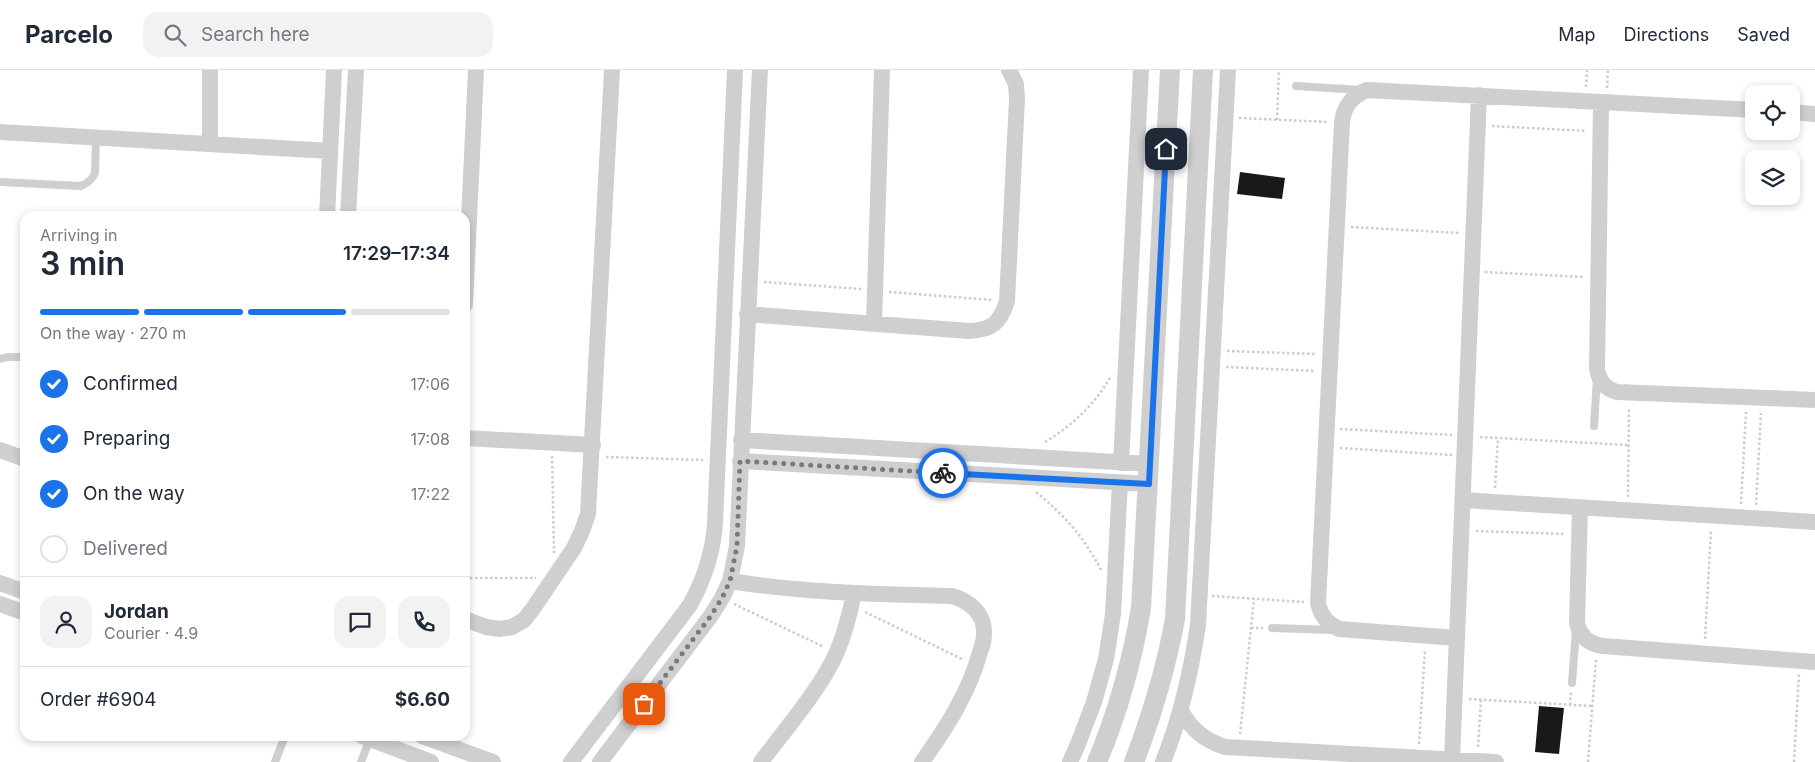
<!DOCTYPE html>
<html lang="en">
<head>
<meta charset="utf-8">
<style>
	body { margin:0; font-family:Inter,sans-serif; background:#f2f2f3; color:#1f2937; height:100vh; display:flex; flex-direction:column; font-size:19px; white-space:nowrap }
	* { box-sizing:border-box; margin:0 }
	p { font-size:16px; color:#747a83 }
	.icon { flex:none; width:28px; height:28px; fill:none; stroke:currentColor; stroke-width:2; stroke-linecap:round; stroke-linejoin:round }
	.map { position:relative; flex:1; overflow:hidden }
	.panel { position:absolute; left:20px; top:141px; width:450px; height:530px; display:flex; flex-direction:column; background:#fff; border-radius:15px; box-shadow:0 2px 8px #0003 }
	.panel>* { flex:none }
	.fabs { position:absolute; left:1745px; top:15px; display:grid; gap:10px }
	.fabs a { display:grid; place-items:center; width:55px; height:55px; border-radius:10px; background:#fff; box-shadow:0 2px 8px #0003; font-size:25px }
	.pin { position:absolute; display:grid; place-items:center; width:42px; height:42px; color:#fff; margin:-21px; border-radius:10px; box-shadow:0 2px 8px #0006 }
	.courier { position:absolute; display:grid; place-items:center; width:50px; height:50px; margin:-25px; border:4px solid #1a73e8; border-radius:50%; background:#fff; color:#222; box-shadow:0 1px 6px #0007 }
	.headline em { font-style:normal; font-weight:600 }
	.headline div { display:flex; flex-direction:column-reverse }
	.headline { display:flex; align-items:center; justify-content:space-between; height:85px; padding:0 20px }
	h1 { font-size:32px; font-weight:600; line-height:38px }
	.bar { display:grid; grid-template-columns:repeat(4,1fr); gap:8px 5px; align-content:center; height:60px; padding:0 20px }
	.bar i { height:6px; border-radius:4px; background:#e0e1e3 }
	.bar .current { background:#1a73e8 }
	.bar p { grid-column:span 4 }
	.line { display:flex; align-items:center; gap:12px; padding:0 20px; border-top:1px solid #e0e1e3 }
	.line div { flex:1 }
	.round { display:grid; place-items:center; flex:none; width:52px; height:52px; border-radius:15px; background:#f2f2f3 }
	ol { padding:0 20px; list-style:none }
	li { display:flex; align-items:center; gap:15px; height:55px }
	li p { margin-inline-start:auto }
	li .icon { padding:5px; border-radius:50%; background:#1a73e8; color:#fff; stroke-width:4 }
	li:last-child { color:#747a83 }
	li i { width:28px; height:28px; border:2px solid #e0e1e3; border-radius:50% }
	header { display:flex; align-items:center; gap:30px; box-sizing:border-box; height:70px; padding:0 25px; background:#fff; border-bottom:1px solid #e0e1e3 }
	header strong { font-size:24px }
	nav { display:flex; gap:28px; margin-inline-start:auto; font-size:18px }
	.search { width:350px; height:45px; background:#f2f2f3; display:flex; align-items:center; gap:12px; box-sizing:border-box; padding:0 18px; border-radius:15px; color:#747a83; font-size:19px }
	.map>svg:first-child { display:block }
	.building { fill:#191919 }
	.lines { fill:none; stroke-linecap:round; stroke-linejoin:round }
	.path { stroke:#ccc; stroke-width:2.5; stroke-dasharray:2.5 2.5; stroke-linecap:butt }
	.service { stroke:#cfcfcf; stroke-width:8 }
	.minor { stroke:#cfcfcf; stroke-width:16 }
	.tertiary { stroke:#cfcfcf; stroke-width:20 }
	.done { stroke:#7a7a7a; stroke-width:5; stroke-dasharray:0 9 }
	.route { stroke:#1a73e8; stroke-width:6 }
</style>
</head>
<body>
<header>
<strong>Parcelo</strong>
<div class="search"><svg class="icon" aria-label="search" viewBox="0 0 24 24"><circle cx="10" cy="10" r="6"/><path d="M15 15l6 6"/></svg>Search here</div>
<nav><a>Map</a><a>Directions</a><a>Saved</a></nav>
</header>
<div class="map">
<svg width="1815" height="692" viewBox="0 0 1815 692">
	<rect width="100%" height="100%" fill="#fff"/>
	<path class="building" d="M1240,102l45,6 -3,21 -45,-5z
		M1539,636l25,2 -5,46 -24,-2z"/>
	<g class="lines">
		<path class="path" d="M1586,17l1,-17
			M1607,18l1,-18
			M1239,48l89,4
			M1277,50l2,-50
			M1492,56l95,5
			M1351,157l109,6
			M1485,202l99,5
			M764,212l97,7
			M889,222l104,8
			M1227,281l90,3
			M1226,297l90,4
			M1340,359l112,6
			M1480,367l148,8
			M1045,372c28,-17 50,-38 66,-66
			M1340,378l112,7
			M552,386l2,97
			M606,387l97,3
			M1495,418l3,-50
			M1036,422c28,23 49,46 65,78
			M1628,427l1,-90
			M1741,434l5,-92
			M1756,435l5,-92
			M1476,461l89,3
			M465,508h71
			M1212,526l92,6
			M734,534l90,43
			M865,542l99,48
			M1251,558h12
			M1705,569l6,-109
			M1469,629l123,7
			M1570,635l1,-13
			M1240,664l14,-135
			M1419,674l6,-94
			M1478,677l3,-47
			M1588,692l8,-103
			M1794,692l5,-88"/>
		<path class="service" d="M1296,16l66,4
			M0,112l81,4c7,-3 11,-6 14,-13l1,-35
			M0,289l7,-2h18
			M1594,356l3,-48
			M1272,558l61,2
			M1572,613l4,-53
			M275,692l10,-26
			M361,692l9,-23"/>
		<path class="minor" d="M210,0v74
			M1601,32l-4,267c2,12 8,20 20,23l198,8
			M1791,42l24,2
			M0,62l330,19
			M327,146l7,-146
			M348,146l8,-146
			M465,235l11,-235
			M747,244l222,17c23,-1 31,-8 38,-30l10,-202 -1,-15 -7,-14
			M874,254l8,-254
			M465,368l128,7
			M741,370l409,24
			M0,380l25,9
			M740,391l409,23
			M1121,393l20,-393
			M1463,430l352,22
			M1580,438l-3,115c3,14 12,21 26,23l212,16
			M730,511c74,12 147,13 222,15 17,5 33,17 32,38 0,6 -2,13 -4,18 -11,41 -34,76 -58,110
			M0,513l25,9
			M0,534l25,9
			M465,549l21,8 13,2 13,-2 12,-7 8,-10 42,-62 8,-17 6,-17 24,-444
			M1457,568l-118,-9c-12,-6 -18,-13 -21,-26l24,-481c2,-16 10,-26 25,-32l387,20
			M1181,641c11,19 23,29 44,36l271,15
			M362,666l69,26
			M422,666l71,26
			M1452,690l27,-665
			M571,692l119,-157c15,-27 23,-52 25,-82l20,-453
			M600,692l110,-145 12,-19 8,-17 7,-35 23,-476
			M761,692c25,-34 59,-72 76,-110 8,-19 13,-39 17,-59
			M1070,692l8,-18 16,-42 12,-43 7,-45 7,-131
			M1163,692c18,-45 28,-90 35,-137l30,-555"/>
		<path class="tertiary" d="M1097,692c21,-50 35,-100 44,-154l29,-538
			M1134,692c18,-47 32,-94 41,-143l28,-549"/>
	</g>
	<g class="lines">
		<path class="done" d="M644,634l66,-87 12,-19 8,-17 7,-35 3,-85 203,12"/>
		<path class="route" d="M943,403l206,11 17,-335"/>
	</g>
</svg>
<div class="fabs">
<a><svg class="icon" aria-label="locate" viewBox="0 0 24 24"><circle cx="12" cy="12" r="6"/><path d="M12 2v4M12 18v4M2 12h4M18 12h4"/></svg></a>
<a><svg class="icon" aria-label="layers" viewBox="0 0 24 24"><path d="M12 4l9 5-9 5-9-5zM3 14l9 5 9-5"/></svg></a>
</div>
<div class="pin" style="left:644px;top:634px;background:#ea580c"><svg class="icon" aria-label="bag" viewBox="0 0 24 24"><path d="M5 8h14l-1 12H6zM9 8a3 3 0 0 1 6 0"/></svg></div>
<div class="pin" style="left:1166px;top:79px;background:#1f2937"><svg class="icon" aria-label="home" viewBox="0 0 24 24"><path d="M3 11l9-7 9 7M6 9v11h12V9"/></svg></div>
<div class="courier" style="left:943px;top:403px"><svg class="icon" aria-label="bike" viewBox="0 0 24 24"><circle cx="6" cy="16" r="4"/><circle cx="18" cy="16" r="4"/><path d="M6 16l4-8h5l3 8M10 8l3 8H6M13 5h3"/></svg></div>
<section class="panel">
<div class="headline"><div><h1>3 min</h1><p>Arriving in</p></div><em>17:29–17:34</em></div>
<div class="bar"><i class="current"></i><i class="current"></i><i class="current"></i><i></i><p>On the way · 270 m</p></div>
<ol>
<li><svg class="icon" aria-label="check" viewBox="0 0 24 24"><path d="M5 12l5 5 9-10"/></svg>Confirmed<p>17:06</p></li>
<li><svg class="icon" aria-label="check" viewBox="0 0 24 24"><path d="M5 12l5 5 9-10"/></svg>Preparing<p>17:08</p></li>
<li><svg class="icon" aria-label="check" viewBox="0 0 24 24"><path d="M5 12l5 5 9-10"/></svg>On the way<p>17:22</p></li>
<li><i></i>Delivered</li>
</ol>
<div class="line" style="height:90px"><a class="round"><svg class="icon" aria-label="person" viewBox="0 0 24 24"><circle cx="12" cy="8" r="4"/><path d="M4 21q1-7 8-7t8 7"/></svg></a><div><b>Jordan</b><p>Courier · 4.9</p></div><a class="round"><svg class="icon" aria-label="chat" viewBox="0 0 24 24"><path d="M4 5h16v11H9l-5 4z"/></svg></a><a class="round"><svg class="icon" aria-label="phone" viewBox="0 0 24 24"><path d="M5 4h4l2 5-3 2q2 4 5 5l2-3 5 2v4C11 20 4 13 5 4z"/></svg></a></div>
<div class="line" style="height:65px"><div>Order #6904</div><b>$6.60</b></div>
</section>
</div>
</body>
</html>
